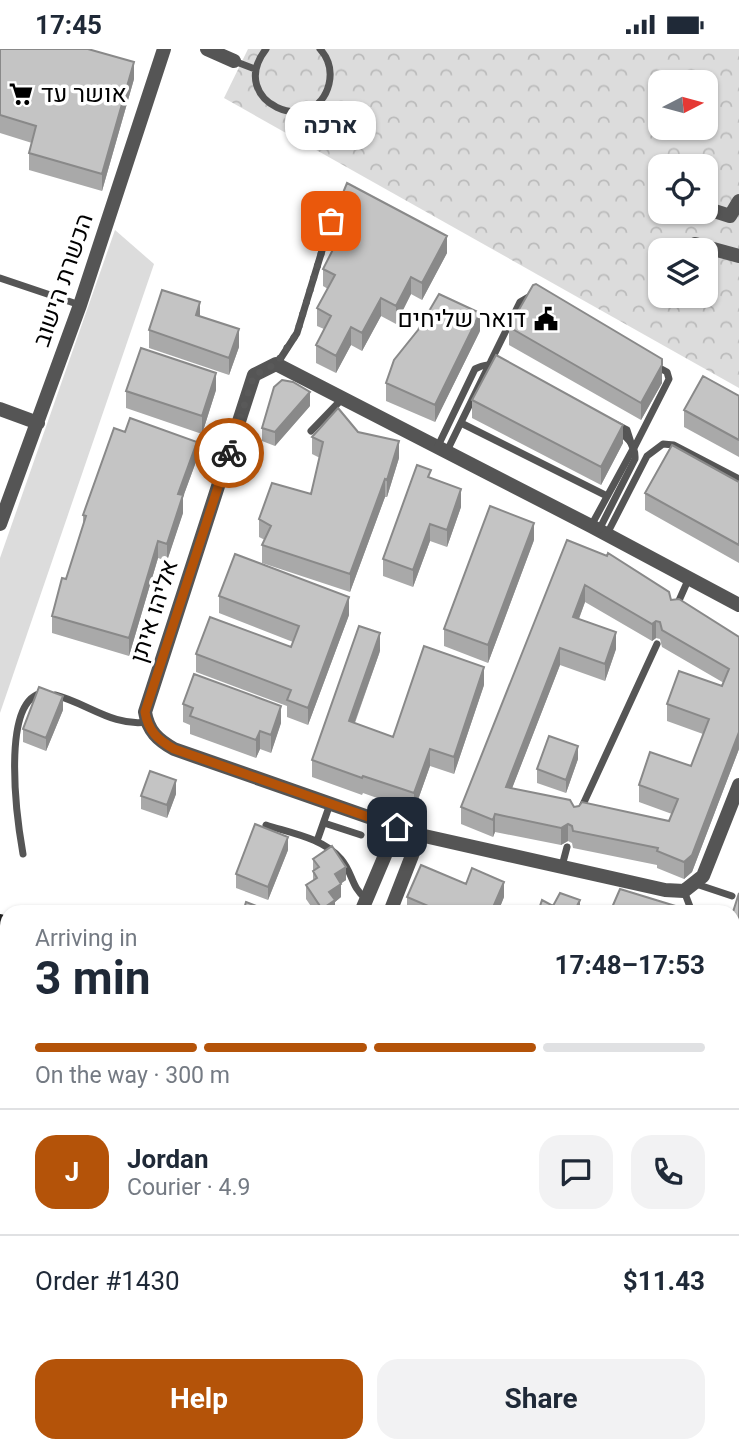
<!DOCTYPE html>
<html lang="en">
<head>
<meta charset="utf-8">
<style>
	body { margin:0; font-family:Roboto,Heebo,sans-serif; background:#f2f2f3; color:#1f2937; height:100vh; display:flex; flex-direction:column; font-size:26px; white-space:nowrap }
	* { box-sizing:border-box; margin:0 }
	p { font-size:23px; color:#747a83 }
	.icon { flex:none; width:38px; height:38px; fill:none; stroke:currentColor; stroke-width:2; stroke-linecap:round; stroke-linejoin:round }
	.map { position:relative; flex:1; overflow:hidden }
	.panel { position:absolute; left:0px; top:856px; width:740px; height:548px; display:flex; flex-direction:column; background:#fff; border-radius:21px 21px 0 0; box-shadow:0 2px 5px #0004 }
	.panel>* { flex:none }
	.needle { width:46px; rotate:84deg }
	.tools { position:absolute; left:648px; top:21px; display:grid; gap:14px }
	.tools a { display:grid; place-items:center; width:70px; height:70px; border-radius:14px; background:#fff; box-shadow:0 2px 5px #0004; font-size:35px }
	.pin { position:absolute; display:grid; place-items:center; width:60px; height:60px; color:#fff; margin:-30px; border-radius:14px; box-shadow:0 4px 10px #0006 }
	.courier { position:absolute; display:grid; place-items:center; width:70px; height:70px; margin:-35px; border:5px solid #b45309; border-radius:50%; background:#fff; color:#222; box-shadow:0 2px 9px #0007 }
	.bubble { position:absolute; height:49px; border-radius:21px; background:#fff; box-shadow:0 2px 5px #0004; font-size:23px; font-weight:700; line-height:49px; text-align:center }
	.head em { font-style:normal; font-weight:700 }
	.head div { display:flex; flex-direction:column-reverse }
	.head { display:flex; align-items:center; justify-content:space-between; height:119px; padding:0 35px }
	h1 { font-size:46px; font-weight:700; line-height:52px }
	.bar { display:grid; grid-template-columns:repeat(4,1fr); gap:10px 7px; align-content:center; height:84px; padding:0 35px }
	.bar i { height:9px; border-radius:5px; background:#e0e1e3 }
	.bar .on { background:#b45309 }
	.bar p { grid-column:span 4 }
	.line { display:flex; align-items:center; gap:18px; padding:0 35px; border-top:2px solid #e0e1e3 }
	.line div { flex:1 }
	.round { display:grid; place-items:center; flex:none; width:74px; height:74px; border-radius:21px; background:#f2f2f3 }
	.button { display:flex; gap:14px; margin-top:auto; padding:14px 35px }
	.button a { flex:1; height:80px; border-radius:21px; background:#b45309; color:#fff; font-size:28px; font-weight:700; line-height:80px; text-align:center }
	.button a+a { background:#f2f2f3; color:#1f2937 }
	.status { display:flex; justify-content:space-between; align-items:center; height:49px; padding:0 35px; background:#fff; direction:ltr }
	.status svg { height:19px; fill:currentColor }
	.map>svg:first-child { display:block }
	.grass { fill:#dcdcdc }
	.forest { fill:url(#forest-crowns); fill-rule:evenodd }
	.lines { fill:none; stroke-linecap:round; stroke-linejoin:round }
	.lane { stroke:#555; stroke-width:7 }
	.street { stroke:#555; stroke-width:14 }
	.secondary { stroke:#222; stroke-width:14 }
	.lane-bridge { stroke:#555; stroke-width:7 }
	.wall { fill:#a9a9a9; fill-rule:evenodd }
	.shaded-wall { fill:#898989 }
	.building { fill:#c4c4c4; stroke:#898989; stroke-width:2; fill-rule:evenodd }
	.done { stroke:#595959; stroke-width:7; stroke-dasharray:0 12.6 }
	.route { stroke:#b45309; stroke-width:9 }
	.labels { text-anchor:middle; stroke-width:7; stroke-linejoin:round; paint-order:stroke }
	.poi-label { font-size:24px; fill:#000; stroke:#fff; text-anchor:start }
	.street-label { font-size:24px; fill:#000; stroke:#fff }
</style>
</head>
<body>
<div class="status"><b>17:45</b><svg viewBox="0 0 49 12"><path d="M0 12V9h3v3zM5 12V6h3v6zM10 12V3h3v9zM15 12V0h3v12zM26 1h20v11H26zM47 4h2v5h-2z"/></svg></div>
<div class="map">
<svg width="739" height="1403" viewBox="0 0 739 1403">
	<defs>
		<pattern id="forest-crowns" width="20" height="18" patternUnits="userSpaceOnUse" patternTransform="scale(1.75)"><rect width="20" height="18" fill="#dcdcdc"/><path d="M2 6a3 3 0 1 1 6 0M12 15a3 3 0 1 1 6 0" fill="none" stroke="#bbb"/></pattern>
	</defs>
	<rect width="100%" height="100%" fill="#fff"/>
	<path class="grass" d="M115,181l39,34 -154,449v-155z"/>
	<path class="forest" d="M248,0h491v339l-515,-290zM660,33h45v46h-45zM660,117h45v46h-45zM660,201h45v46h-45z"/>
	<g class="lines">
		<path class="lane" d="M266,0c-41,53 49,91 63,35 3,-13 0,-25 -9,-35
			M234,12l21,8
			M0,229l80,27
			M491,312l29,-59 12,-7
			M277,315l20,-31 41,-135
			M461,374l146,73
			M311,382l31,-32
			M634,399l35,-69 -2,-7 -13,-7
			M446,404l44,-90
			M591,477l42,-77 -6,-19 -12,-6
			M607,485l40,-78 16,-12 11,1 65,34
			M677,556l12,-27
			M55,646c32,8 58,32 92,27
			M580,762l77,-167
			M324,774l37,12
			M266,776c25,8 57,13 75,34 12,14 10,28 25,40
			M317,792l13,-37
			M23,805c-6,-34 -23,-155 20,-161
			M562,817l5,-19
			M696,835l36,12
			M684,842l8,21
			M733,1036l6,2
			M0,1046l7,2
			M0,1321l7,3
			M0,1351l7,2
			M115,1396l16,7
			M18,1403l3,-7
			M57,1403l2,-4 12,4
			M104,1403l3,-7"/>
		<path class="street" d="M207,0l27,12
			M705,159l25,8 9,-15
			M695,195l44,12
			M0,360l38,14
			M0,475l80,-219 84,-256
			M739,556l-148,-79 -315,-162 -22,11 -109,337c3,19 13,28 29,37l223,78 23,8 245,55 19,1 19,-15 36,-91
			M361,863l36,-85
			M390,863l30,-77
			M0,1115l7,-3
			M545,1403l3,-7"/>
		<path class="secondary" d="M0,872l7,3
			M0,904l7,3
			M733,984l6,-1
			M733,1005l6,-1
			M733,1277l6,-16
			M733,1336l6,-15
			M140,1403l3,-7
			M168,1403l2,-7
			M689,1403l2,-7
			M709,1403l3,-7"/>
		<path class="lane-bridge" d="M437,399l38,-79c8,-4 15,-6 24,-1
			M599,481l36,-71c1,-14 -9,-24 -21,-30"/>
	</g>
	<path class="wall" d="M0,0l134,30 -32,112 -73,-21v-17l3,-10 -32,-10z
		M334,166l113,38 -25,47 -11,-6 -15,30 -15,-8 -19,35 -11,-6 -15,28 -20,-10v-18l8,-16 -7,-3v-18l11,-19 -5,-3v-17l17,-33 -6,-3z
		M200,267l39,31 -10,28 -80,-27v-18z
		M509,278l153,32v24l-21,37 -132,-75z
		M480,282l-45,91 -49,-21v-18z
		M216,341l-14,44 -76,-26v-17z
		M739,347v61l-55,-30v-17z
		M472,351l151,43 -22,42 -129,-67z
		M310,357l-35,40 -13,-5v-13z
		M358,383l41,26 -12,39h-2l-35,95 -88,-29v-18l3,-5 -6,-3v-18l52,-25 9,-36 -8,-4v-17z
		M197,410l-14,38v16l-16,48 -9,-3 -29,98 -77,-23v-17l14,-37 17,-54v-10z
		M431,429l30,29 -14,40 -17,-6 -17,46 -30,-11v-17z
		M739,433v81l-94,-53v-17z
		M534,491l-46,123 -44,-17v-17z
		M567,491l104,60 68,37v112l-47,123 -8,7 -27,-11v-3l-84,-17 -1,-5 -4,-2 -7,4 -66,-13 -2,5 -32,-13v-17zM585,553l67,39 4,-3 4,1 2,8 62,36 -2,3 -55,18v17l36,13 -12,32 -52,19v17l33,12 -3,7 -95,-14 -62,-19 48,-123 45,16 11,-32 -37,-30z
		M219,547l130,19 -41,110 -21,-8v-11l-91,-34v-18l95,-7 2,-5 -74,-29z
		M380,602l-25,72 38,14 91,-52 -30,89 -24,-8 -16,45 -51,-18 -1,2 -50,-18v-17z
		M183,655l98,19 -10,30 -11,-4 -4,9 -66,-24v-9l-7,-3z
		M63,661l-17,41 -23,-9v-13z
		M578,710l-12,34 -29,-10v-14z
		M176,745l-9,24 -26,-9v-13z
		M288,801l-20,50 -32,-12v-14z
		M313,810l33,21 -5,3v14l-6,5v10h-20l-9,-13v-14l7,-4z
		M466,835l38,13 -6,15h-91v-15z
		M7,977v58l-7,-2v-37z
		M733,1045l6,2v72l-6,-2z
		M7,1121v84l-7,-3v-65z
		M0,1205l7,3v86l-7,-2z
		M611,1396h54l-2,7h-35z"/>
	<path class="shaded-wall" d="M134,13v17l-32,112v-17z
		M447,187v17l-25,47v-17z
		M411,228v17l-15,30v-18z
		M381,249v18l-19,35v-18z
		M200,253v18l-4,-5z
		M480,264v18l-45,91v-17z
		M351,278v18l-15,28v-17z
		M239,280v18l-10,28v-17z
		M662,316v18l-21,37v-17z
		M216,324v17l-14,44v-18z
		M310,343v14l-35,40v-14z
		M623,376v18l-22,42v-18z
		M399,392v17l-12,39v-17z
		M197,393v17l-14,38v16l-16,48v-17l11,-50z
		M385,430v18l-35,95v-18z
		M461,440v18l-14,40v-17z
		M534,474v17l-46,123v-18z
		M430,475v17l-17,46v-17z
		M158,492v17l-29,98v-18z
		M585,536v17l-12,32v-17z
		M349,548v18l-41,110v-17z
		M656,572v17l-4,3v-17z
		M616,583v17l-11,32v-17z
		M380,584v18l-31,87v-17z
		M560,599v17l-54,139v-17z
		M484,618v18l-30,89v-17z
		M63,647v14l-17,41v-13z
		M281,657v17l-10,30v-18z
		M260,682v18l-4,9v-18z
		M739,683v17l-47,123 -8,7v-17z
		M578,697v13l-12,34v-13z
		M430,700v17l-16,45v-18z
		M176,731v14l-9,24v-13z
		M495,765v18l-2,5v-17z
		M568,775v17l-7,4v-17z
		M288,788v13l-20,50v-13z
		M346,818v13l-11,8v-14z
		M504,833v15l-6,15h-7z
		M341,835v13l-6,5v10h-13v-3l7,-17z
		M580,851v12h-6z
		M739,941v18l-6,1v-17z
		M5,1056v9l-5,16v-9z
		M739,1131v18l-6,16v-17z
		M525,1396h6l-2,7h-6z
		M658,1396h7l-2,7h-5z"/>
	<path class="building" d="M0,0h88l46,13 -32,112 -73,-21 7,-27 -36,-11z
		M347,134l100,53 -25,47 -11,-6 -15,29 -15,-8 -19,35 -11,-6 -15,29 -20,-11 15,-29 -14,-8 18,-33 -12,-6 24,-47 -13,-7z
		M536,235l126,75v6l-21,38 -132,-76 24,-42z
		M162,241l38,12 -4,13 43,14 -10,29 -80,-28z
		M439,245l41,19 -45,92 -49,-22 8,-23 24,-30z
		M141,299l75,25 -14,43 -76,-25z
		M496,306l127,70 -22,42 -129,-67z
		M703,327l36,20v44l-55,-30z
		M282,331l11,2 17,10 -35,40 -13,-4 12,-41z
		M338,359l20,24 41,9 -12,39 -2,-1 -35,95 -88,-29 9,-19 -12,-7 13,-36 39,11 12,-52 -11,-5z
		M130,369l67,24 -19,52 5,1 -16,49 -9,-3 -29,97 -77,-22 10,-38 4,1 20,-63 -3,-1 31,-87 11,4z
		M672,396l67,37v63l-94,-52z
		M417,416l14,5 -3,7 33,12 -14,41 -17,-6 -17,46 -30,-11z
		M490,457l44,17 -46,122 -44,-16z
		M567,491l40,16 1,-3 61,39 2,8 8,-1 60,38v95l-47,123 -8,7 -27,-11 1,-3 -85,-17 -1,-5 -4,-2 -7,4 -66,-14 -2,6 -32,-13zM585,536l67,39 4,-3 4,1 2,8 67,39 -7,17 -43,-15 -12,33 42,15 -18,47 -41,-14 -11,33 39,14 -9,22 -87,-19 -3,4 -5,1 -4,-7 -64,-13 54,-139 45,16 11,-32 -43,-15z
		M235,505l114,43 -41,111 -21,-8 4,-10 -95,-36 14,-37 81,30 8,-21 -80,-30z
		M359,577l21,7 -31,88 44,16 31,-91 60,21 -30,90 -24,-8 -16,44 -51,-17 -1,2 -50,-18z
		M194,625l87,32 -10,29 -11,-4 -4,9 -66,-24 3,-8 -10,-4z
		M39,638l24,9 -17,42 -23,-9z
		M549,687l29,10 -12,34 -29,-11z
		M150,722l26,9 -9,25 -26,-9z
		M255,775l33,13 -20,50 -32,-13z
		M332,797l14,21 -11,7 6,10 -12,8 6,8 -13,9 -16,-24 11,-7 -4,-7 6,-4 -6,-8z
		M421,816l45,19 6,-16 32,14 -13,30h-49l-35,-15z
		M620,840l62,19 -1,4h-71z
		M560,844l20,7 -6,12h-36l4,-12 11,6z
		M739,844v97l-6,2v-80z
		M246,853l26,10h-29z
		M7,977v54l-7,-3v-32z
		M733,1045l6,2v55l-6,-2z
		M0,1054l5,2 -5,16z
		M7,1121v67l-7,-3v-48z
		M733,1127l6,2 -6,19z
		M0,1205l7,3v70l-7,-3z
		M485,1396h40l-2,7h-40z"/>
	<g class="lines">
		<path class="done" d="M229,404l25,-78 22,-11 21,-31 34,-112"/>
		<path class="route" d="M229,404l-84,259c3,19 13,28 29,37l223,78"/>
	</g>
	<defs>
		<g id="supermarket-bare" transform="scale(1.89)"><path d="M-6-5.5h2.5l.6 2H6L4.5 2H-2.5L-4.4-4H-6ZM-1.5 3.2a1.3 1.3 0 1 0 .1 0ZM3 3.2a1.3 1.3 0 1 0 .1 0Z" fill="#000" stroke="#fff" stroke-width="2.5" paint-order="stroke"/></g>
		<g id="civic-bare" transform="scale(1.89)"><path d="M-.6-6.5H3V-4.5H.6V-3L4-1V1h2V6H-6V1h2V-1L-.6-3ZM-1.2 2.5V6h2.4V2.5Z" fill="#000" stroke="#fff" stroke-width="2.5" paint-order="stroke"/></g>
	</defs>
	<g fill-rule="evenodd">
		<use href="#supermarket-bare" x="21" y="45"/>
		<use href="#civic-bare" x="546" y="270"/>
	</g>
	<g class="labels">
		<g class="poi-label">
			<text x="41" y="53">אושר עד</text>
			<text x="526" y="278" text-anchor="end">דואר שליחים</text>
		</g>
		<g class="street-label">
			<text transform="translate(63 231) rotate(-71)" y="8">הכשרת הישוב</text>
			<text transform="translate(154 562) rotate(-72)" y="8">אליהו איתן</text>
		</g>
	</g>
</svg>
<div class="tools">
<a><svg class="needle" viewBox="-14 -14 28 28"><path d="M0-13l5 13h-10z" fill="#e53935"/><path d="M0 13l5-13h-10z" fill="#747a83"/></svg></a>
<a><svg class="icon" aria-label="locate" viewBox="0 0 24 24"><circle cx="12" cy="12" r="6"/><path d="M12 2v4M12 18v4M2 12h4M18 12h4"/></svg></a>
<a><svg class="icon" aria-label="layers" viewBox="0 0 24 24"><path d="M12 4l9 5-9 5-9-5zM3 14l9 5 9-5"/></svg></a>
</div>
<div class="pin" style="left:331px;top:172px;background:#ea580c"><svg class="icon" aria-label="bag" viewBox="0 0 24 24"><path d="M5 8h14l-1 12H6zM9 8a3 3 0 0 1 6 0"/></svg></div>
<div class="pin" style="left:397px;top:778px;background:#1f2937"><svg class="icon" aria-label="home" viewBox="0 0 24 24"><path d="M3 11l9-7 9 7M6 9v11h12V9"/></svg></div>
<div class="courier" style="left:229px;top:404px"><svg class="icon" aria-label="bike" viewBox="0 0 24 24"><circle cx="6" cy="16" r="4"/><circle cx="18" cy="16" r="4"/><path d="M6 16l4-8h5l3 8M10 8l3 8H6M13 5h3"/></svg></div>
<div class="bubble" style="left:285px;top:52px;width:91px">ארכה</div>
<section class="panel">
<div class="head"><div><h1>3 min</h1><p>Arriving in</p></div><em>17:48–17:53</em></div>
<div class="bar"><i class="on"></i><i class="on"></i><i class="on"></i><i></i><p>On the way · 300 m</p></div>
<div class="line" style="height:126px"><b class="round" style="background:#b45309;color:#fff">J</b><div><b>Jordan</b><p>Courier · 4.9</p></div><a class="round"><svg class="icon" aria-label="chat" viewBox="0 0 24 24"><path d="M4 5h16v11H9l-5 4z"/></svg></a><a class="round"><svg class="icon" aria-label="phone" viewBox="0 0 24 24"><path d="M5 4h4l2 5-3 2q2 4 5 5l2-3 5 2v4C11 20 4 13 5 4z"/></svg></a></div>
<div class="line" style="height:91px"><div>Order #1430</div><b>$11.43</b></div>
<div class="button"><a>Help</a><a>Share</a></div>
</section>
</div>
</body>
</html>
